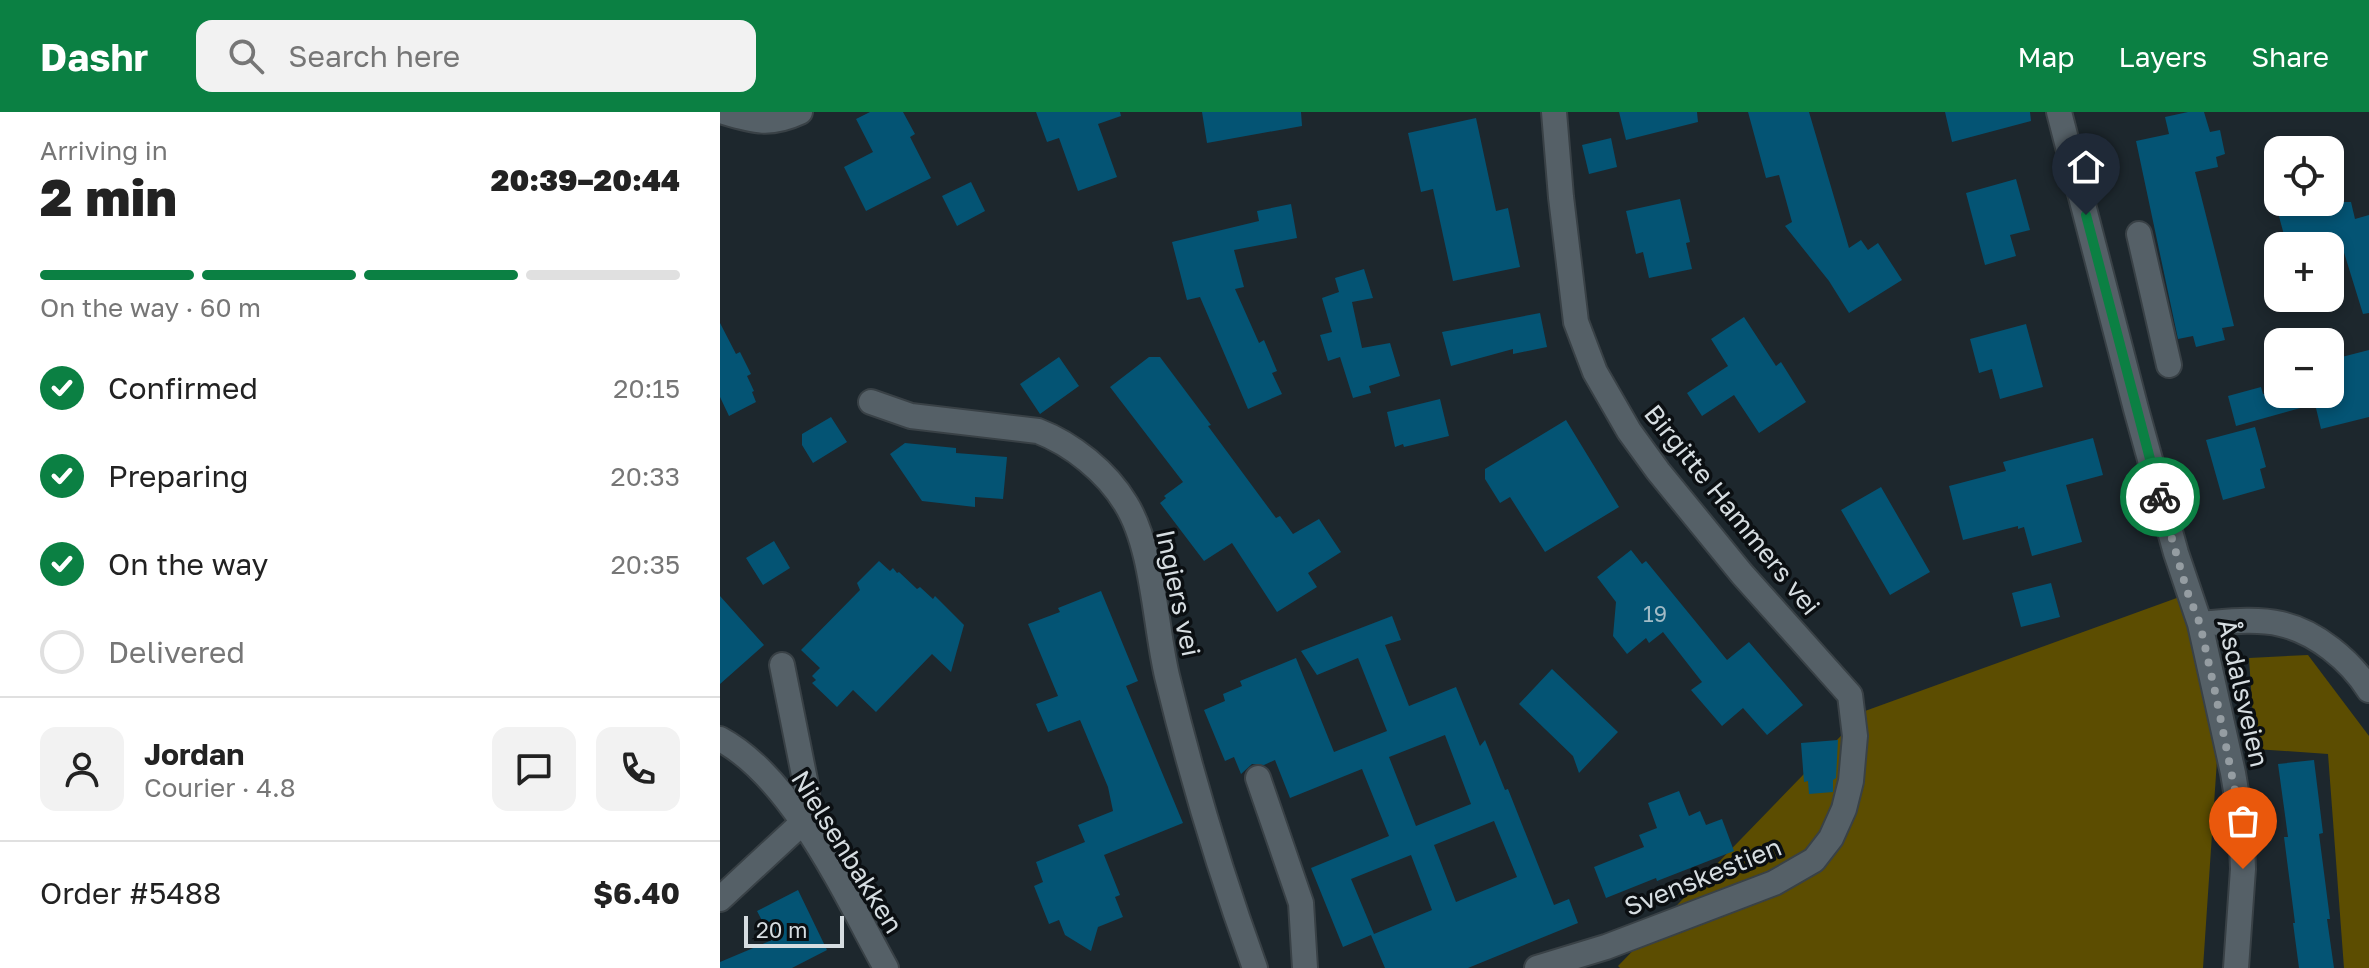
<!DOCTYPE html>
<html lang="en">
<head>
<meta charset="utf-8">
<style>
	body { margin:0; font-family:"Golos Text",sans-serif; background:#f2f2f2; color:#222; height:100vh; display:flex; flex-direction:column; font-size:30px; white-space:nowrap }
	* { box-sizing:border-box; margin:0 }
	p { font-size:26px; color:#767676 }
	.icon { flex:none; width:44px; height:44px; fill:none; stroke:currentColor; stroke-width:2; stroke-linecap:round; stroke-linejoin:round }
	.map { position:relative; flex:1; overflow:hidden }
	.details { display:flex; flex-direction:column; background:#fff; width:720px }
	.details>* { flex:none }
	.buttons { position:absolute; left:1544px; top:24px; display:grid; gap:16px }
	.buttons a { display:grid; place-items:center; width:80px; height:80px; border-radius:16px; background:#fff; box-shadow:0 4px 12px #0003; font-size:40px }
	.scale { position:absolute; left:24px; bottom:20px; width:100px; box-sizing:border-box; padding-left:8px; border:4px solid #d6dde1; border-top:0; font-size:22px; line-height:28px; white-space:nowrap; color:#d6dde1; -webkit-text-stroke:6px #0b0f12; paint-order:stroke }
	.pin { position:absolute; display:grid; place-items:center; width:68px; height:68px; color:#fff; margin:-82px -34px; border-radius:50% 50% 50% 0; rotate:-45deg; box-shadow:0 0 8px #0007 }
	.pin .icon { rotate:45deg }
	.courier { position:absolute; display:grid; place-items:center; width:80px; height:80px; margin:-40px; border:6px solid #0b8043; border-radius:50%; background:#fff; color:#222; box-shadow:0 2px 10px #0007 }
	.overview em { font-style:normal; font-weight:800 }
	.overview div { display:flex; flex-direction:column-reverse }
	.overview { display:flex; align-items:center; justify-content:space-between; height:136px; padding:0 40px }
	h1 { font-size:52px; font-weight:800; line-height:60px }
	.bar { display:grid; grid-template-columns:repeat(4,1fr); gap:12px 8px; align-content:center; height:96px; padding:0 40px }
	.bar i { height:10px; border-radius:6px; background:#e0e0e0 }
	.bar .selected { background:#0b8043 }
	.bar p { grid-column:span 4 }
	.line { display:flex; align-items:center; gap:20px; padding:0 40px; border-top:2px solid #e0e0e0 }
	.line div { flex:1 }
	.round { display:grid; place-items:center; flex:none; width:84px; height:84px; border-radius:16px; background:#f2f2f2 }
	ol { padding:0 40px; list-style:none }
	li { display:flex; align-items:center; gap:24px; height:88px }
	li p { margin-inline-start:auto }
	li .icon { padding:8px; border-radius:50%; background:#0b8043; color:#fff; stroke-width:4 }
	li:last-child { color:#767676 }
	li i { width:44px; height:44px; border:4px solid #e0e0e0; border-radius:50% }
	header { display:flex; align-items:center; gap:48px; box-sizing:border-box; height:112px; padding:0 40px; background:#0b8043; color:#fff }
	header strong { font-size:38px }
	nav { display:flex; gap:44px; margin-inline-start:auto; font-size:28px }
	.search { width:560px; height:72px; background:#f2f2f2; display:flex; align-items:center; gap:20px; box-sizing:border-box; padding:0 28px; border-radius:16px; color:#767676; font-size:30px }
	main { display:flex; flex:1; min-height:0 }
	.map>svg:first-child { display:block }
	.forest { fill:#5c4d01 }
	.building { fill:#045474; fill-rule:evenodd }
	.lines { fill:none; stroke-linecap:round; stroke-linejoin:round }
	.minor-casing { stroke:#394146; stroke-width:28 }
	.minor { stroke:#556067; stroke-width:24 }
	.done { stroke:#959da2; stroke-width:8; stroke-dasharray:0 14.4 }
	.route { stroke:#0b8043; stroke-width:10 }
	.labels { text-anchor:middle; stroke-width:7; stroke-linejoin:round; paint-order:stroke }
	.number-label { font-size:22px; fill:#a2bbc6 }
	.street-label { font-size:26px; fill:#d6dde1; stroke:#0b0f12 }
</style>
</head>
<body>
<header>
<strong>Dashr</strong>
<div class="search"><svg class="icon" aria-label="search" viewBox="0 0 24 24"><circle cx="10" cy="10" r="6"/><path d="M15 15l6 6"/></svg>Search here</div>
<nav><a>Map</a><a>Layers</a><a>Share</a></nav>
</header>
<main>
<section class="details">
<div class="overview"><div><h1>2 min</h1><p>Arriving in</p></div><em>20:39–20:44</em></div>
<div class="bar"><i class="selected"></i><i class="selected"></i><i class="selected"></i><i></i><p>On the way · 60 m</p></div>
<ol>
<li><svg class="icon" aria-label="check" viewBox="0 0 24 24"><path d="M5 12l5 5 9-10"/></svg>Confirmed<p>20:15</p></li>
<li><svg class="icon" aria-label="check" viewBox="0 0 24 24"><path d="M5 12l5 5 9-10"/></svg>Preparing<p>20:33</p></li>
<li><svg class="icon" aria-label="check" viewBox="0 0 24 24"><path d="M5 12l5 5 9-10"/></svg>On the way<p>20:35</p></li>
<li><i></i>Delivered</li>
</ol>
<div class="line" style="height:144px"><a class="round"><svg class="icon" aria-label="person" viewBox="0 0 24 24"><circle cx="12" cy="8" r="4"/><path d="M4 21q1-7 8-7t8 7"/></svg></a><div><b>Jordan</b><p>Courier · 4.8</p></div><a class="round"><svg class="icon" aria-label="chat" viewBox="0 0 24 24"><path d="M4 5h16v11H9l-5 4z"/></svg></a><a class="round"><svg class="icon" aria-label="phone" viewBox="0 0 24 24"><path d="M5 4h4l2 5-3 2q2 4 5 5l2-3 5 2v4C11 20 4 13 5 4z"/></svg></a></div>
<div class="line" style="height:104px"><div>Order #5488</div><b>$6.40</b></div>
</section>
<div class="map">
<svg width="1649" height="856" viewBox="0 0 1649 856">
	<rect width="100%" height="100%" fill="#1d272d"/>
	<path class="forest" d="M1465,483l33,150 -15,223h-583l-2,-2 247,-255z
		M1588,543l61,81v232h-25l-16,-214 -73,-5 -6,-91z"/>
	<path class="building" d="M150,0h33l12,22 -5,3 21,41 -65,33 -22,-44 29,-15 -17,-33z
		M316,0h84l1,4 -23,8 19,53 -39,14 -19,-53 -12,4z
		M482,0h99l1,14 -95,17z
		M899,0h78l1,10 -72,18z
		M1028,0h61l40,136 12,-8 7,10 10,-7 24,37 -53,33 -20,-32 -44,-55 7,-4 -13,-47 -13,3z
		M1225,0h85l1,9 -79,21z
		M1468,0h16l6,20 10,-2 5,24 -9,3 2,10 -23,5 39,154 -12,2 3,12 -29,7 -3,-11 -15,3 -42,-198 33,-7 -4,-17z
		M756,6l20,93 12,-3 12,59 -67,14 -20,-92 -12,3 -13,-59z
		M891,26l6,29 -28,7 -7,-29z
		M1296,67l14,51 -20,5 6,21 -31,9 -19,-72z
		M251,70l14,29 -28,15 -15,-30z
		M960,87l10,43 -4,1 6,26 -43,9 -6,-26 -7,2 -10,-43z
		M1563,90h68l4,17 14,-4v98l-6,1 -21,-68h-55l-10,-37 8,-2z
		M571,92l6,34 -63,12 10,37 -9,2 24,54 5,-3 13,31 -5,2 10,21 -34,15 -48,-112 -13,3 -15,-58 87,-21 -2,-10z
		M644,157l9,29 -21,4 10,46 28,-5 10,33 -31,10 2,7 -18,5 -13,-41 -12,4 -8,-26 12,-3 -10,-34 17,-6 -4,-14z
		M820,201l7,34 -34,7v-5l-62,17 -9,-34z
		M1024,205l32,49 5,-4 25,40 -47,31 -25,-38 -32,21 -15,-23 41,-27 -17,-27z
		M0,211l16,31 4,-2 11,22 -4,2 7,15 -2,1 4,10 -27,14 -9,-19z
		M1306,212l17,63 -43,12 -8,-30 -13,4 -9,-34z
		M1649,238v67l-48,12 -6,-25 -79,22 -8,-30 33,-9 2,7h67v-34z
		M339,245l20,29 -39,28 -20,-30z
		M429,245h11l51,68 -3,1 68,92 4,-2 13,18 26,-15 22,33 -33,21 9,14 -40,25 -45,-69 -28,18 -44,-58 6,-5 -2,-2 19,-14 -73,-95z
		M720,287l9,37 -45,11 -1,-3 -8,3 -8,-35z
		M111,305l16,25 -34,21 -11,-18v-11z
		M846,308l53,87 -74,45 -35,-55 -10,6 -15,-24v-10z
		M1535,315l11,40 -6,2 5,19 -42,12 -17,-60z
		M1373,326l10,37 -37,10 16,57 -50,14 -8,-29 -6,2v-3l-55,14 -14,-54 57,-15 -3,-9z
		M185,331l51,5v5l51,4 -4,42 -28,-2v10l-53,-6 -32,-47z
		M1161,375l49,85 -40,23 -49,-85z
		M54,429l16,27 -27,17 -17,-27z
		M911,438l11,14 4,-3 81,99 22,-18 54,63 -36,30 -24,-27 -21,18 -31,-36 11,-8 -39,-50 -14,11 -3,-5 -19,16 -14,-18 3,-34 -19,-25z
		M159,449l11,10 3,-3 4,5 2,-1 18,17 3,-2 13,12 2,-3 29,29 -13,47 -19,-18 -56,58 -23,-22 -16,17 -25,-24 4,-3 -4,-4 8,-8 -19,-18 59,-60 -3,-7z
		M1331,471l9,34 -39,10 -9,-34z
		M381,479l37,90 -12,5 57,137 -79,32 16,40 -5,2 8,20 -25,10 -7,24 -26,-16 -6,-15 -10,4 -15,-38 9,-4 -7,-20 49,-20 -7,-17 35,-14 -5,-24 -28,-67 -32,12 -12,-28 22,-8 -30,-72 32,-12 -2,-4z
		M0,484l44,49 -44,39z
		M672,504l9,24 -16,5 24,61 47,-19 24,59 5,-6 20,50 3,-1 46,116 15,-6 9,24 -110,45h-83l-14,-33 -28,12 -32,-79 78,-32 -27,-67 -72,29 -15,-38 -11,5 -12,-1 -11,10 -7,-17 -9,4 -21,-51 21,-9 -2,-7 19,-8 -2,-5 56,-23 38,94 53,-21 -29,-73 -41,17 -16,-24zM725,623l26,69 -55,22 -27,-69zM774,709l23,56 -61,25 -22,-57zM691,743l21,55 -58,24 -23,-55z
		M832,557l66,63 -39,41 -6,-17 -54,-52z
		M1118,628l-2,38 -3,2v12l-24,2 -1,-13 -4,1 -3,-39z
		M1594,648l9,73 -4,1 11,85h-3l7,49h-35l-6,-45h2l-11,-86h4l-10,-73z
		M959,679l10,25 11,-5 6,14 16,-6 12,32 -77,30 -1,-3 -50,20 -12,-31 50,-20 -5,-12 18,-7 -9,-25z
		M78,778l29,60 -35,18h-72v-6l52,-22 -15,-29z"/>
	<g class="lines">
		<g class="minor-casing">
			<path id="minor" d="M4,0c30,9 46,14 76,0
				M1339,0l77,297 40,144 24,71 33,149 8,48 2,48 -7,99
				M1419,122l30,131
				M151,290l40,14 127,15c34,13 69,41 88,73 27,43 29,121 41,172 24,99 53,196 88,292
				M1480,512c26,-2 55,-6 81,0 35,8 69,36 88,66
				M0,627c73,39 126,157 166,229
				M538,666l43,125 4,65
				M0,787l82,-76 6,-16 -2,-22 -24,-120
				M817,856l69,-21 168,-64 40,-23 17,-22 13,-29 7,-28 4,-45 -5,-41 -108,-121 -84,-103 -29,-40 -34,-59 -19,-50 -15,-125 -7,-85"/>
		</g>
		<use href="#minor" class="minor"/>
	</g>
	<g class="lines">
		<path class="done" d="M1440,385l27,94 13,33 16,72 25,125 2,48"/>
		<path class="route" d="M1366,103l74,282"/>
	</g>
	<g class="labels">
		<g class="number-label">
			<text x="935" y="510">19</text>
		</g>
		<g class="street-label">
			<text transform="translate(1012 398) rotate(51)" y="9">Birgitte Hammers vei</text>
			<text transform="translate(458 481) rotate(78)" y="9">Ingiers vei</text>
			<text transform="translate(1523 581) rotate(77)" y="9">Åsdalsveien</text>
			<text transform="translate(127 740) rotate(58)" y="9">Nielsenbakken</text>
			<text transform="translate(983 765) rotate(-22)" y="9">Svenskestien</text>
		</g>
	</g>
</svg>
<div class="buttons">
<a><svg class="icon" aria-label="locate" viewBox="0 0 24 24"><circle cx="12" cy="12" r="6"/><path d="M12 2v4M12 18v4M2 12h4M18 12h4"/></svg></a>
<a>+</a>
<a>−</a>
</div>
<div class="scale">20 m</div>
<div class="pin" style="left:1523px;top:757px;background:#ea580c"><svg class="icon" aria-label="bag" viewBox="0 0 24 24"><path d="M5 8h14l-1 12H6zM9 8a3 3 0 0 1 6 0"/></svg></div>
<div class="pin" style="left:1366px;top:103px;background:#1f2937"><svg class="icon" aria-label="home" viewBox="0 0 24 24"><path d="M3 11l9-7 9 7M6 9v11h12V9"/></svg></div>
<div class="courier" style="left:1440px;top:385px"><svg class="icon" aria-label="bike" viewBox="0 0 24 24"><circle cx="6" cy="16" r="4"/><circle cx="18" cy="16" r="4"/><path d="M6 16l4-8h5l3 8M10 8l3 8H6M13 5h3"/></svg></div>
</div>
</main>
</body>
</html>
